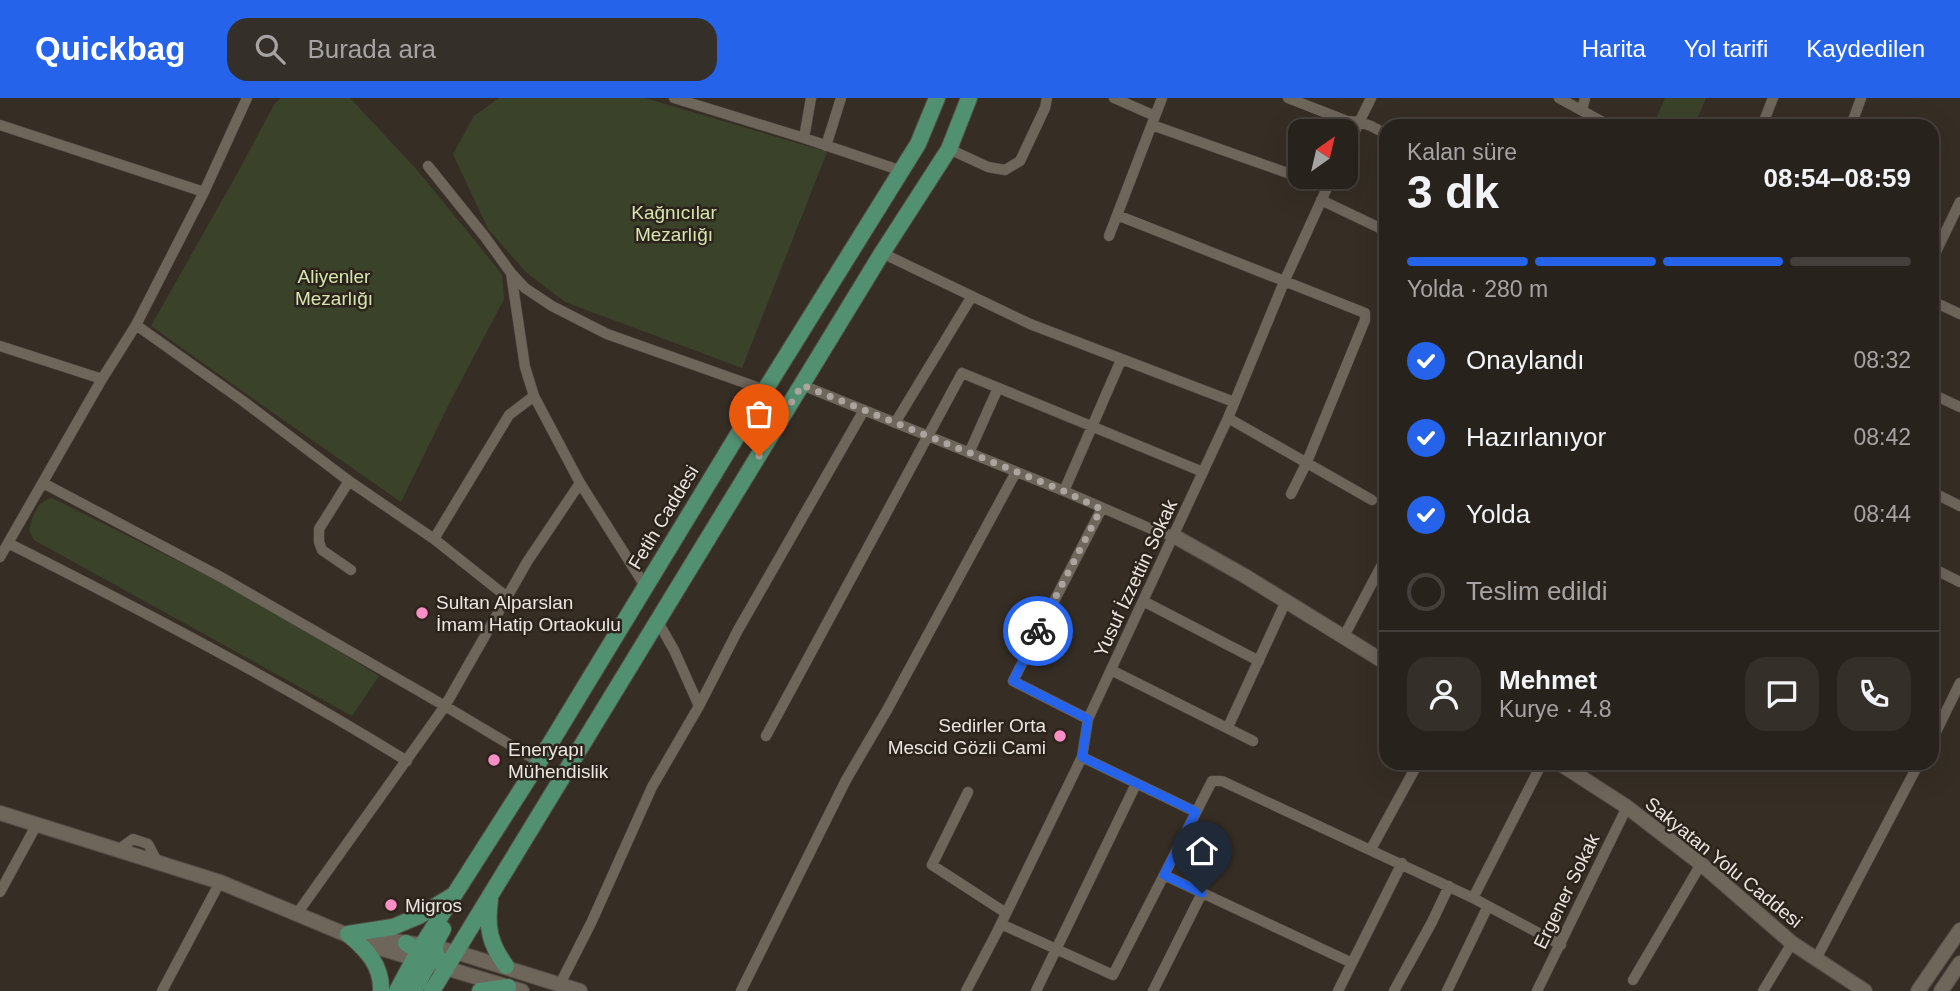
<!DOCTYPE html>
<html lang="tr">
<head>
<meta charset="utf-8">
<style>
	body { margin:0; font-family:Arial,sans-serif; background:#342f29; color:#f1f3f6; height:100vh; display:flex; flex-direction:column; font-size:26px; white-space:nowrap }
	* { box-sizing:border-box; margin:0 }
	p { font-size:23px; color:#a5a4a3 }
	.icon { flex:none; width:38px; height:38px; fill:none; stroke:currentColor; stroke-width:2; stroke-linecap:round; stroke-linejoin:round }
	.map { position:relative; flex:1; overflow:hidden }
	.details { position:absolute; left:1379px; top:21px; width:560px; height:651px; display:flex; flex-direction:column; background:#28221c; border-radius:21px; box-shadow:0 7px 28px #0002,0 0 0 2px #443f3b }
	.details>* { flex:none }
	.needle { width:46px; rotate:34deg }
	.tools { position:absolute; left:1288px; top:21px; display:grid; gap:14px }
	.tools a { display:grid; place-items:center; width:70px; height:70px; border-radius:14px; background:#28221c; box-shadow:0 7px 28px #0002,0 0 0 2px #443f3b; font-size:35px }
	.pin { position:absolute; display:grid; place-items:center; width:60px; height:60px; color:#fff; margin:-72px -30px; border-radius:50% 50% 50% 0; rotate:-45deg; box-shadow:0 0 7px #0007 }
	.pin .icon { rotate:45deg }
	.courier { position:absolute; display:grid; place-items:center; width:70px; height:70px; margin:-35px; border:5px solid #2563eb; border-radius:50%; background:#fff; color:#222; box-shadow:0 2px 9px #0007 }
	.overview em { font-style:normal; font-weight:600 }
	.overview div { display:flex; flex-direction:column-reverse }
	.overview { display:flex; align-items:center; justify-content:space-between; height:119px; padding:0 28px }
	h1 { font-size:46px; font-weight:600; line-height:52px }
	.bar { display:grid; grid-template-columns:repeat(4,1fr); gap:10px 7px; align-content:center; height:84px; padding:0 28px }
	.bar i { height:9px; border-radius:5px; background:#443f3b }
	.bar .active { background:#2563eb }
	.bar p { grid-column:span 4 }
	.line { display:flex; align-items:center; gap:18px; padding:0 28px; border-top:2px solid #443f3b }
	.line div { flex:1 }
	.round { display:grid; place-items:center; flex:none; width:74px; height:74px; border-radius:21px; background:#342f29 }
	ol { padding:0 28px; list-style:none }
	li { display:flex; align-items:center; gap:21px; height:77px }
	li p { margin-inline-start:auto }
	li .icon { padding:7px; border-radius:50%; background:#2563eb; color:#fff; stroke-width:4 }
	li:last-child { color:#a5a4a3 }
	li i { width:38px; height:38px; border:4px solid #443f3b; border-radius:50% }
	header { display:flex; align-items:center; gap:42px; box-sizing:border-box; height:98px; padding:0 35px; background:#2563eb; color:#fff }
	header strong { font-size:33px }
	nav { display:flex; gap:38px; margin-inline-start:auto; font-size:24px }
	.search { width:490px; height:63px; background:#342f29; display:flex; align-items:center; gap:18px; box-sizing:border-box; padding:0 24px; border-radius:21px; color:#a5a4a3; font-size:26px }
	.map>svg:first-child { display:block }
	.green { fill:#3b422a }
	.lines { fill:none; stroke-linecap:round; stroke-linejoin:round }
	.street-casing { stroke:#534c45; stroke-width:11 }
	.secondary-casing { stroke:#534c45; stroke-width:16 }
	.primary-casing { stroke:#534c45; stroke-width:18 }
	.street { stroke:#6e655b; stroke-width:10 }
	.secondary { stroke:#6e655b; stroke-width:14 }
	.primary { stroke:#529072; stroke-width:16 }
	.done { stroke:#aca59f; stroke-width:7; stroke-dasharray:0 12.6 }
	.route { stroke:#2563eb; stroke-width:9 }
	.poi-dot { fill:#fb8fc5; stroke:#2c241c; stroke-width:2.5 }
	.labels { text-anchor:middle; stroke-width:5; stroke-linejoin:round; paint-order:stroke }
	.park-label { font-size:19px; fill:#d6e6af; stroke:#2c241c }
	.street-label { font-size:19px; fill:#ebe5e0; stroke:#2c241c }
	.poi-label { font-size:19px; fill:#ebe5e0; stroke:#2c241c; text-anchor:start }
</style>
</head>
<body>
<header>
<strong>Quickbag</strong>
<div class="search"><svg class="icon" aria-label="search" viewBox="0 0 24 24"><circle cx="10" cy="10" r="6"/><path d="M15 15l6 6"/></svg>Burada ara</div>
<nav><a>Harita</a><a>Yol tarifi</a><a>Kaydedilen</a></nav>
</header>
<div class="map">
<svg width="1960" height="893" viewBox="0 0 1960 893">
	<rect width="100%" height="100%" fill="#362e25"/>
	<path class="green" d="M281,0h69l67,72 85,104 2,25 -54,103 -49,100 -122,-85 -128,-91 86,-152 38,-71z
		M499,0h146l182,54 -85,216 -177,-66 -39,-30 -38,-43 -35,-75 21,-38z
		M1665,0h41l-12,28h-41z
		M52,400l158,79 80,44 89,55 -27,40 -318,-176 -5,-10c4,-15 7,-28 23,-32z"/>
	<g class="lines">
		<g class="street-casing">
			<path id="street" d="M674,0l130,40 98,33
				M1114,0l41,18
				M1288,0l59,23 12,1 12,4 15,8
				M1559,0l51,28
				M1582,12l3,-12
				M0,27l204,67
				M1152,27l175,62
				M1762,28l11,-28
				M1851,28l10,-28
				M804,40l7,-40
				M826,48l15,-48
				M949,51l39,18 17,3 15,-9 25,-53 2,-10
				M1346,51l25,-51
				M428,68l57,71 26,36 14,15 27,18 55,28 158,56
				M1321,102l65,31
				M1117,117l248,98v7l-59,144 -15,30
				M1109,138l53,-138
				M882,155l148,71 204,78
				M1932,162l28,-58
				M511,175l14,94 9,29 46,87 65,103
				M1932,203l28,13
				M136,227l107,76 106,80 85,58 73,58
				M0,248l102,33
				M802,287l262,106 92,40 18,5
				M1932,296l28,13
				M1228,320l144,82
				M895,325l77,-127
				M969,355l29,-65
				M349,383l-30,48v13l3,8 29,20
				M43,385l178,94 224,129 94,56
				M1064,393l57,-131
				M1932,394l28,14
				M434,441l75,-124 25,-19
				M8,445c135,68 270,138 399,218
				M0,459l102,-178 34,-54 68,-133 43,-94
				M1932,470l28,14
				M1143,503l116,60
				M658,524l16,28 25,56
				M1343,540l43,-81
				M1111,572l142,71
				M1088,621l-75,-38 89,-173
				M1228,629l58,-126
				M766,638l196,-363 241,99
				M1932,642l28,-57
				M1082,659l114,55
				M968,694l-36,73 74,48
				M1371,751l47,-86
				M118,752l15,-11 15,5 10,19
				M1164,777l188,88
				M0,794l37,-68
				M1473,800l69,-135
				M296,817l149,-209 82,-144 53,-79
				M1001,826l112,51 99,-194h10l251,117 88,47
				M1816,861l103,-196
				M1633,882l68,-116
				M560,886l32,-63 60,-134 47,-81 39,-76 126,-220
				M162,893l58,-109
				M741,893l105,-211 41,-70 129,-238
				M966,893l31,-59 85,-175 6,-38 140,-301 56,-136 48,-105
				M1036,893l100,-207
				M1153,893l49,-98
				M1338,893l64,-128
				M1394,893l38,-69 17,-36
				M1447,893l41,-85
				M1537,893l90,-184
				M1763,893l29,-48"/>
		</g>
		<g class="secondary-casing">
			<path id="secondary" d="M1174,438l71,40 141,87
				M1559,665l68,44 74,57 91,79 73,48
				M0,715l220,69 156,65 146,44
				M366,839l57,8 33,7 124,39
				M1918,893l42,-61
				M1941,893l19,-28"/>
		</g>
		<g class="primary-casing">
			<path id="primary" d="M490,802c-4,28 0,44 16,66
				M443,831c-11,18 -11,24 3,40
				M348,836l45,-7 26,-11 33,-20
				M348,836c18,15 34,31 33,57
				M406,845l20,13 2,8 -14,27
				M397,893l22,-41 120,-188 226,-372 153,-246 19,-46
				M432,893l450,-738 67,-104 20,-51
				M480,893l28,-4"/>
		</g>
		<use href="#street" class="street"/>
		<use href="#secondary" class="secondary"/>
		<use href="#primary" class="primary"/>
	</g>
	<g class="lines">
		<path class="done" d="M759,358l43,-71 262,106 37,18 -63,122"/>
		<path class="route" d="M1038,533l-25,50 75,38 -6,38 114,55 -32,63 38,18"/>
	</g>
	<g class="poi-dot">
		<circle cx="422" cy="515" r="7"/>
		<circle cx="1060" cy="638" r="7"/>
		<circle cx="494" cy="662" r="7"/>
		<circle cx="391" cy="807" r="7"/>
	</g>
	<g class="labels">
		<g class="park-label">
			<text x="674" y="121">Kağnıcılar<tspan x="674" dy="22">Mezarlığı</tspan></text>
			<text x="334" y="185">Aliyenler<tspan x="334" dy="22">Mezarlığı</tspan></text>
		</g>
		<g class="street-label">
			<text transform="translate(663 419) rotate(-59)" y="7">Fetih Caddesi</text>
			<text transform="translate(1135 480) rotate(-65)" y="7">Yusuf İzzettin Sokak</text>
			<text transform="translate(1724 764) rotate(39)" y="7">Sakyatan Yolu Caddesi</text>
			<text transform="translate(1566 793) rotate(-64)" y="7">Ergener Sokak</text>
		</g>
		<g class="poi-label">
			<text x="436" y="511">Sultan Alparslan<tspan x="436" dy="22">İmam Hatip Ortaokulu</tspan></text>
			<text x="1046" y="634" text-anchor="end">Sedirler Orta<tspan x="1046" dy="22">Mescid Gözli Cami</tspan></text>
			<text x="508" y="658">Eneryapı<tspan x="508" dy="22">Mühendislik</tspan></text>
			<text x="405" y="814">Migros</text>
		</g>
	</g>
</svg>
<div class="tools">
<a><svg class="needle" viewBox="-14 -14 28 28"><path d="M0-13l5 13h-10z" fill="#e53935"/><path d="M0 13l5-13h-10z" fill="#a5a4a3"/></svg></a>
</div>
<div class="pin" style="left:759px;top:358px;background:#ea580c"><svg class="icon" aria-label="bag" viewBox="0 0 24 24"><path d="M5 8h14l-1 12H6zM9 8a3 3 0 0 1 6 0"/></svg></div>
<div class="pin" style="left:1202px;top:795px;background:#1f2937"><svg class="icon" aria-label="home" viewBox="0 0 24 24"><path d="M3 11l9-7 9 7M6 9v11h12V9"/></svg></div>
<div class="courier" style="left:1038px;top:533px"><svg class="icon" aria-label="bike" viewBox="0 0 24 24"><circle cx="6" cy="16" r="4"/><circle cx="18" cy="16" r="4"/><path d="M6 16l4-8h5l3 8M10 8l3 8H6M13 5h3"/></svg></div>
<section class="details">
<div class="overview"><div><h1>3 dk</h1><p>Kalan süre</p></div><em>08:54–08:59</em></div>
<div class="bar"><i class="active"></i><i class="active"></i><i class="active"></i><i></i><p>Yolda · 280 m</p></div>
<ol>
<li><svg class="icon" aria-label="check" viewBox="0 0 24 24"><path d="M5 12l5 5 9-10"/></svg>Onaylandı<p>08:32</p></li>
<li><svg class="icon" aria-label="check" viewBox="0 0 24 24"><path d="M5 12l5 5 9-10"/></svg>Hazırlanıyor<p>08:42</p></li>
<li><svg class="icon" aria-label="check" viewBox="0 0 24 24"><path d="M5 12l5 5 9-10"/></svg>Yolda<p>08:44</p></li>
<li><i></i>Teslim edildi</li>
</ol>
<div class="line" style="height:126px"><a class="round"><svg class="icon" aria-label="person" viewBox="0 0 24 24"><circle cx="12" cy="8" r="4"/><path d="M4 21q1-7 8-7t8 7"/></svg></a><div><b>Mehmet</b><p>Kurye · 4.8</p></div><a class="round"><svg class="icon" aria-label="chat" viewBox="0 0 24 24"><path d="M4 5h16v11H9l-5 4z"/></svg></a><a class="round"><svg class="icon" aria-label="phone" viewBox="0 0 24 24"><path d="M5 4h4l2 5-3 2q2 4 5 5l2-3 5 2v4C11 20 4 13 5 4z"/></svg></a></div>
</section>
</div>
</body>
</html>
